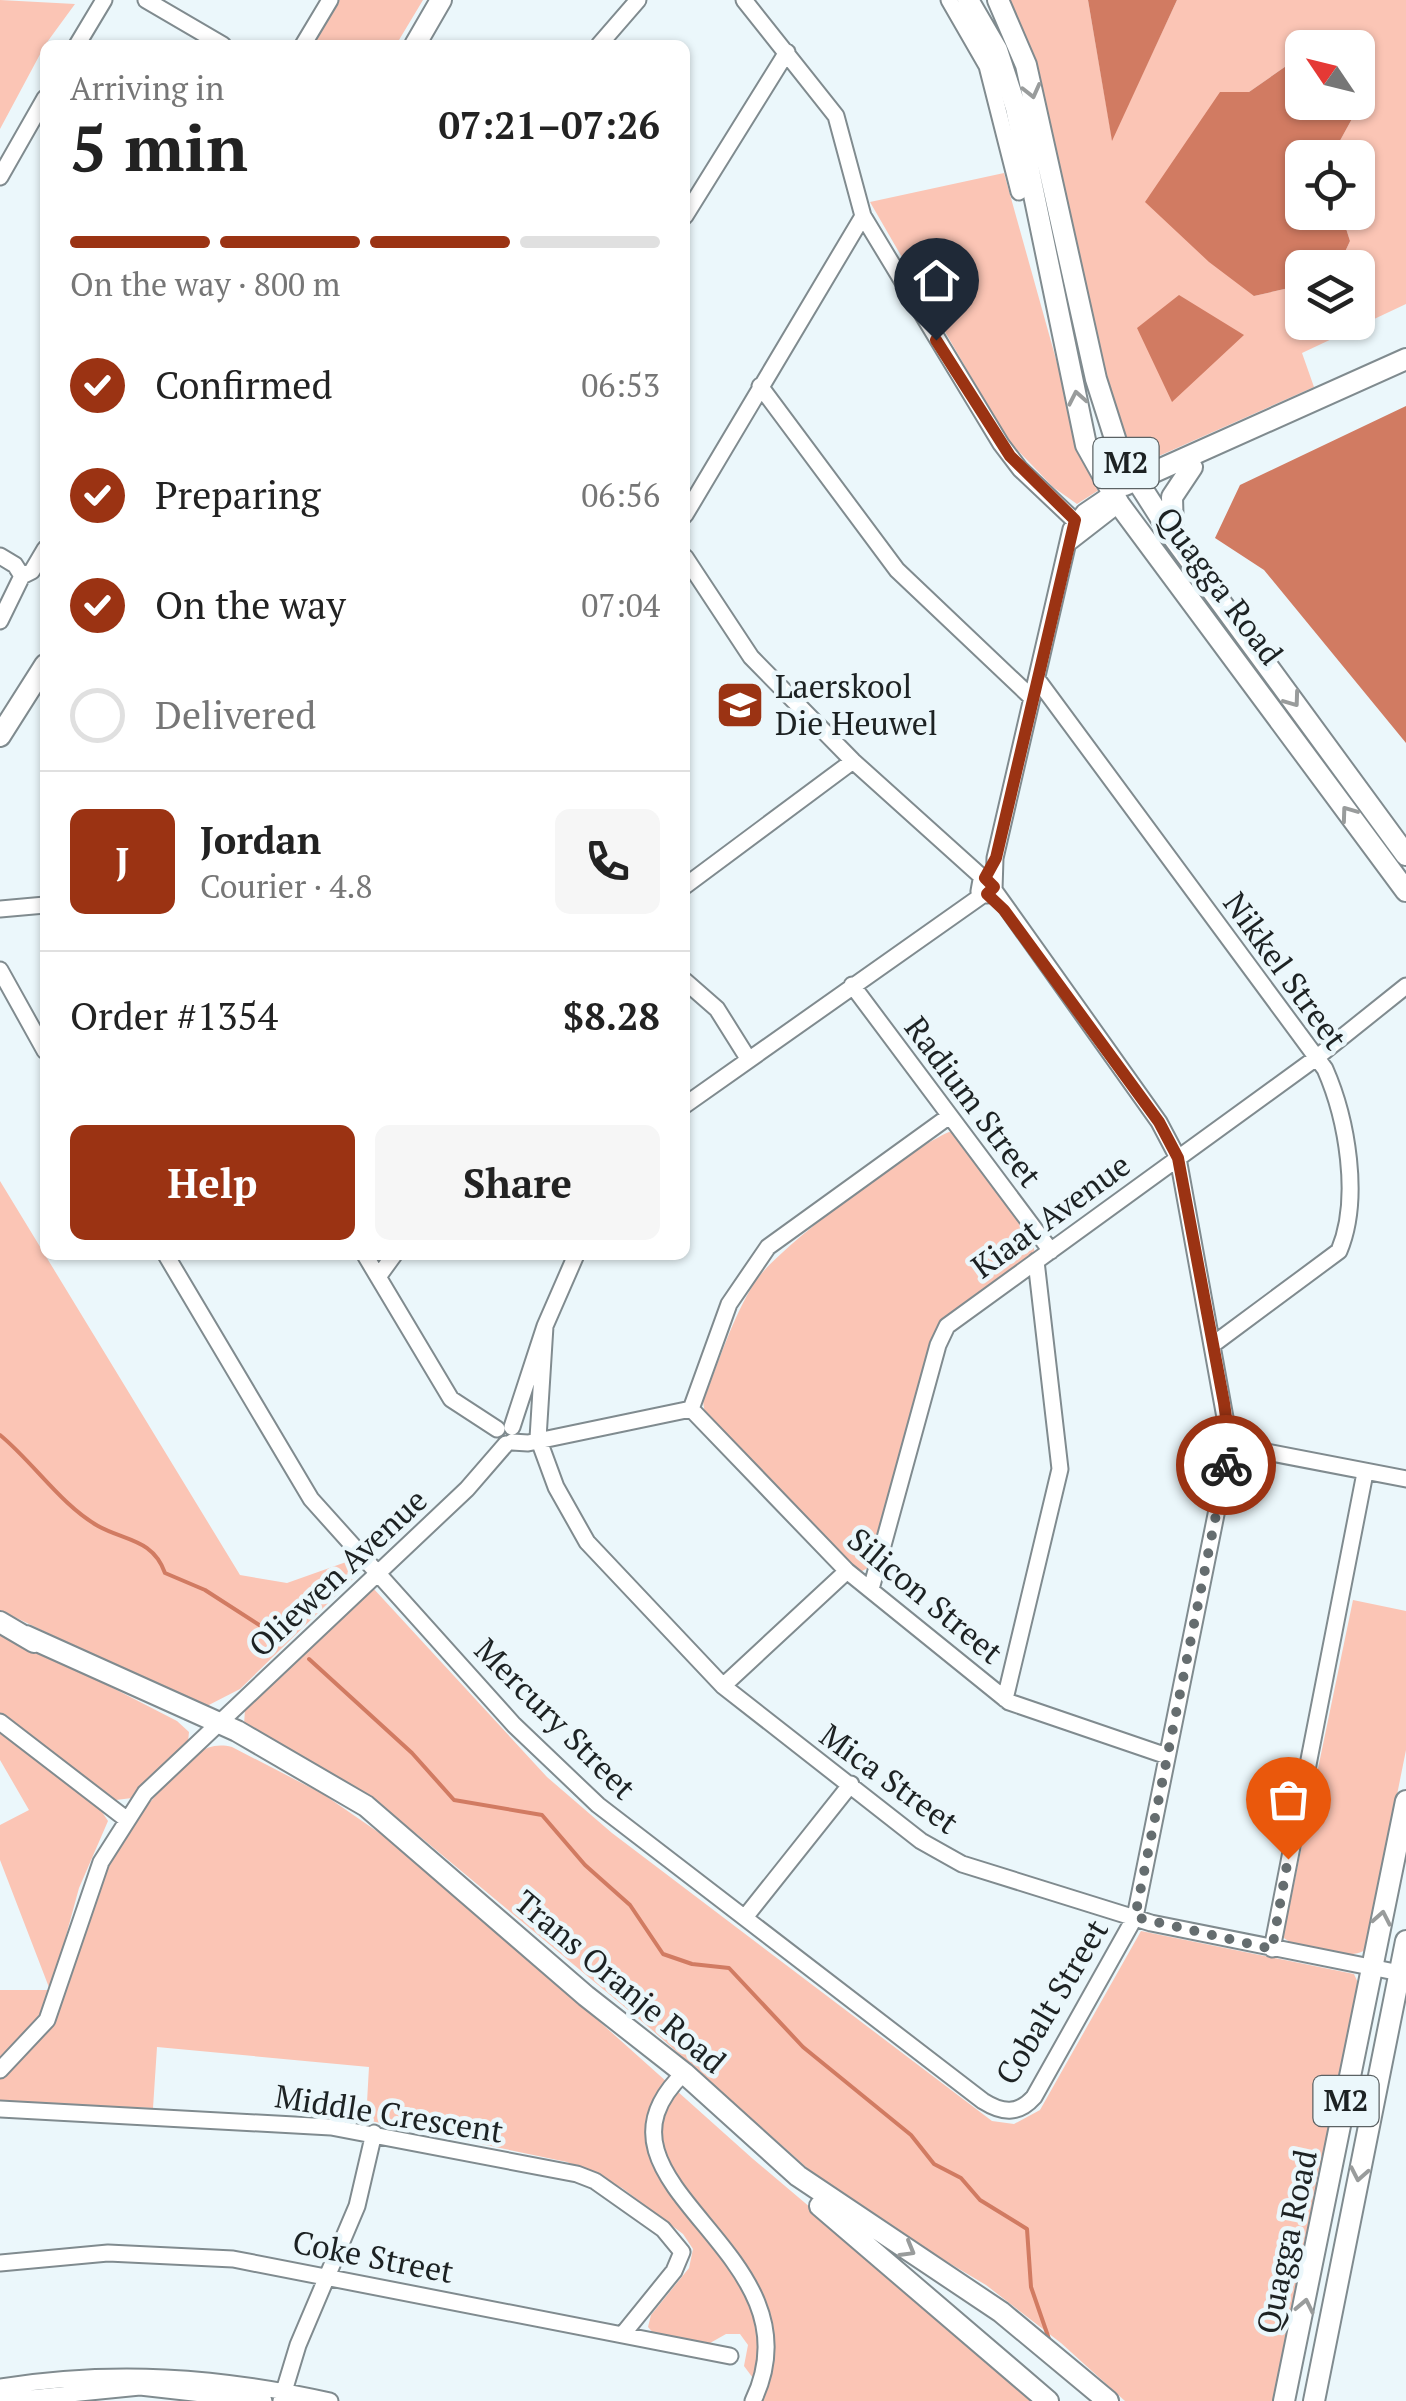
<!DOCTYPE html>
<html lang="en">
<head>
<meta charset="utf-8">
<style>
	body { margin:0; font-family:"PT Serif",serif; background:#f6f6f6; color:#222; height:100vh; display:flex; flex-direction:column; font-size:38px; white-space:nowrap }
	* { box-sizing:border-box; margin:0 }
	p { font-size:32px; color:#767676 }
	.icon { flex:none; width:55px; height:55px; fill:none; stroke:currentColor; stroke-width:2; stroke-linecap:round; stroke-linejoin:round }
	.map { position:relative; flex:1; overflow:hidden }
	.panel { position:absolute; left:40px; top:40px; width:650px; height:1220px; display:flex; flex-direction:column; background:#fff; border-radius:15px; box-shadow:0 2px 8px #0004 }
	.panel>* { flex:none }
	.needle { width:65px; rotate:305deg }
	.buttons { position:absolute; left:1285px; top:30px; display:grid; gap:20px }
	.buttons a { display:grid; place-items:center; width:90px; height:90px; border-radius:15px; background:#fff; box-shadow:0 2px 8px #0004; font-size:50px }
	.pin { position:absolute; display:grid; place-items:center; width:85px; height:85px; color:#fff; margin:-102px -42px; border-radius:50% 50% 50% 0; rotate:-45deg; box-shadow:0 0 10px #0007 }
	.pin .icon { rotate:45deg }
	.courier { position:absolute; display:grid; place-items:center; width:100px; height:100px; margin:-50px; border:8px solid #9b3313; border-radius:50%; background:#fff; color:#222; box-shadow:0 2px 12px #0007 }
	.headline em { font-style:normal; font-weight:600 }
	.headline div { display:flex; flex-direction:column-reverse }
	.headline { display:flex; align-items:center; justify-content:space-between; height:170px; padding:0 30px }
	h1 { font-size:65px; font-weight:600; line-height:75px }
	.bar { display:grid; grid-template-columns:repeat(4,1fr); gap:15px 10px; align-content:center; height:120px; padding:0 30px }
	.bar i { height:12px; border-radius:8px; background:#e0e0e0 }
	.bar .selected { background:#9b3313 }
	.bar p { grid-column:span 4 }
	.line { display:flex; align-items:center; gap:25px; padding:0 30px; border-top:2px solid #e0e0e0 }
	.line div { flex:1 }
	.round { display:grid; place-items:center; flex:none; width:105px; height:105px; border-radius:15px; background:#f6f6f6 }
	ol { padding:0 30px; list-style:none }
	li { display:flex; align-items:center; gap:30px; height:110px }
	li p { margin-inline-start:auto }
	li .icon { padding:10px; border-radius:50%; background:#9b3313; color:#fff; stroke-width:4 }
	li:last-child { color:#767676 }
	li i { width:55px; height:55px; border:5px solid #e0e0e0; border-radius:50% }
	.primary-button { display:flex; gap:20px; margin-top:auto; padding:20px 30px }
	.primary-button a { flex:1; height:115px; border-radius:15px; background:#9b3313; color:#fff; font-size:40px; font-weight:600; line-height:115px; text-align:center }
	.primary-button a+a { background:#f6f6f6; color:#222 }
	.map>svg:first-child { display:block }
	.green { fill:#fbc5b5; fill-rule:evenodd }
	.water { fill:#d17b62 }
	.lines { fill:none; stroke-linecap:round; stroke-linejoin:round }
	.stream { stroke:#d17b62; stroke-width:4 }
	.minor-casing { stroke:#808b8f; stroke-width:19 }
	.major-casing { stroke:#808b8f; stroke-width:24 }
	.minor { stroke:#fff; stroke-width:15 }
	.major { stroke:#fff; stroke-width:20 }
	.oneway { stroke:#999c9c }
	.done { stroke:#656d6f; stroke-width:10; stroke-dasharray:0 18 }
	.route { stroke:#9b3313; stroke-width:12 }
	.labels { text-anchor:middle; stroke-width:9; stroke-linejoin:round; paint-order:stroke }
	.shield { fill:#ebf7fb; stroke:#5b6264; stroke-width:2.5 }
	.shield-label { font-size:30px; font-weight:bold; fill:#1d2223 }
	.street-label { font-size:32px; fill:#1d2223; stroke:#ebf7fb }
	.poi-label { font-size:32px; fill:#1d2223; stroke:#ebf7fb; text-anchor:start }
</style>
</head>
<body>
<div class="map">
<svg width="1406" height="2401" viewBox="0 0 1406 2401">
	<rect width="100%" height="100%" fill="#ebf7fb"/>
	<path class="green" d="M0,0l75,4 -30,41 -45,84z
		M339,0h84l-27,45h-84z
		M1009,0h79l24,139 65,-139h229v304l-104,49 12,34 -173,77 -12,-11 -14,-33 -78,-357zM1302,48h56v54l-17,1 12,14 -22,40 27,1v54l-17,1 9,28 -12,26 20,1v54h-56v-37l-48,11 -34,-204h29l53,-37z
		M1004,173l79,283 19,32 -25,16 -24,-17 -46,-48 -137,-237z
		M949,1132l6,1 77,101 3,22 -85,61 -78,249 -12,6 -155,-157 -2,-14c16,-39 29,-83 52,-119 21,-33 156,-134 194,-150z
		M0,1181l240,394 47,8 62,-22 11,11 -120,117 -37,19 -203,-98z
		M373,1588l174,189 65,56 380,288 22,3 26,-14 101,-179 213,43 5,11 -84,416h-150l-64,-58 -75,-58 -143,-85 -192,-171 -233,-194 -53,-38 -121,-73 1,-14z
		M1353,1600l53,11v139l-40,199c-13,13 -70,1 -83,-12z
		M0,1630l177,91 12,11 -1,10 -56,56 -16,2 -116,-84z
		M0,1729l100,80 8,12 -29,67 -28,103 14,3c11,-26 15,-54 24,-81 16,-55 50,-103 90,-142 16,-16 28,-30 53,-24l91,47 97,67 333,298 286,242h-278l3,-8 -20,-27 4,-21 -8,-11h-14l-23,13 -48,-12 -7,-8 3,-12 38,-47 4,-19 -10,-15 -61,-46 -55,-26 -201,-42 3,-53 -212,-20 -4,61 -153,-6v-112h50l-50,-130v-35l29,-15 -29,-50z"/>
	<path class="water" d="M1088,0h89l-65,141z
		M1302,55v47l39,1 12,14 -22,40 -29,1v54l39,1 9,28 -12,26 -36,1v17l-48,11 -45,-34 -64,-60 75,-110h29z
		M1179,295l65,40 -72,67 -35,-74z
		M1406,406v337l-142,-173 -49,-32 25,-53z"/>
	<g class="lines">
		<path class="stream" d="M0,1435c33,27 61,70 98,91 27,15 55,13 67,47l40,17 73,47
			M309,1659l103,94 42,47 88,15 43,50 45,40 33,49 29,10 37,4 74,79 108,88 23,29 27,14 19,22 47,29 4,58 18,52"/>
		<g class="minor-casing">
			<path id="minor" d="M146,0l77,45
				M744,0l92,116 27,100 138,228 19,25 55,52
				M949,0l38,66 32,126
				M77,45l27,-45
				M303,45l27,-45
				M599,45l39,-45
				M0,177l45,-79
				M685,216l102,-164
				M760,386l137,184 135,128
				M685,515l178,-299
				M1070,542l49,-38
				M0,556l15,9 7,11 -22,45
				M685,557l66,100 102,104 130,117
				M22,576l10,-5 13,-22
				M1037,679l288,390c22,50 36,130 14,182l-124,92
				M993,881l-12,-1 -2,11 8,4 7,-5 1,-32 76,-329 13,-17 28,-19
				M685,886l168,-125
				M0,909l45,-4
				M0,970l45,81
				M685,981l32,28 32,51
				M852,985l199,266
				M685,1105l299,-211
				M166,1255l145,244 203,226 84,80 385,296c19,12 35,14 51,-4l101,-180 95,-472 -52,-287 -19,-36 -165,-232
				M365,1255l86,144 46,30
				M378,1277l16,-22
				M545,1326l-7,112 18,49 31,55 136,144 198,155 41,23 189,59 249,50
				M691,1409l156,162 162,131 158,54
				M691,1409l38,-105 39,-57 180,-130
				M512,1427l33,-101 31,-71
				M512,1442l16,1 163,-34
				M1230,1445l176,34
				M871,1589l67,-244 9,-19 369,-268 90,-72
				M723,1686l124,-115
				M1005,1699l55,-230 -24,-208
				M0,1722l126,97
				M746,1916l105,-132
				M1272,1949l93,-476
				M0,2070l47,-50 54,-158 44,-69 322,-304 39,-45
				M684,2073c-116,111 142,177 69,328
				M0,2109l331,18 246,47 18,7 68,48 19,23 -8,19 -51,63
				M0,2263l108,-10 125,6 497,97
				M0,2387c113,-18 218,-11 330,14
				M0,2401l140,-14 124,14
				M281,2401l17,-56 59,-139 17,-73"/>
		</g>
		<g class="major-casing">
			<path id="major" d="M968,0l29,50 19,58 70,337 33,59 287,387
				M998,0l28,65 70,314 24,75 53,83 233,318
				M415,45l26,-45
				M1125,485l281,-126
				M1173,533l-1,-36 20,-30
				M0,736l45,-71
				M0,1622l34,20
				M26,1636l211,95 129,75 220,190 98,77 114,103 203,136 107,89
				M820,2206l228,195
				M1284,2401l122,-600
				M1314,2401l92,-460"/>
		</g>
		<use href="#minor" class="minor"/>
		<use href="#major" class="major"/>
	</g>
	<defs><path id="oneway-chevron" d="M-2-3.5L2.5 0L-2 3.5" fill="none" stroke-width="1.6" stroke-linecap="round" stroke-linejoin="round" transform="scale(2.5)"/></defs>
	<g class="oneway">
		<use href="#oneway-chevron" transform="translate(1032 91) rotate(76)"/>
		<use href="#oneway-chevron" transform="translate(1077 398) rotate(-101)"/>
		<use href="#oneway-chevron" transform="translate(1293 700) rotate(54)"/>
		<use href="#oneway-chevron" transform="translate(1348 813) rotate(-126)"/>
		<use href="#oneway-chevron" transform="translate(1382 1918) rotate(-79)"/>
		<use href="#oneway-chevron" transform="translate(1359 2174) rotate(101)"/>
		<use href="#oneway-chevron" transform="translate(908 2250) rotate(30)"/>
		<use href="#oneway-chevron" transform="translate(1305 2306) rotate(-78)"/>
	</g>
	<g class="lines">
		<path class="done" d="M1226,1465l-91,452 137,32 16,-90"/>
		<path class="route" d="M936,340l74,116 65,64 -79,338 -11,20 9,9 -7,7 17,16 155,212 19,36 46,245 6,42 -4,20"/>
	</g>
	<defs>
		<g id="school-square" transform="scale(2.5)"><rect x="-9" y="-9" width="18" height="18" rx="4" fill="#9b3313" stroke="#ebf7fb"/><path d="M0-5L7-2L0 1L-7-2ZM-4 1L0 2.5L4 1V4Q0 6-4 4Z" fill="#fff"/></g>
	</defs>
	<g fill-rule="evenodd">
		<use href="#school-square" x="740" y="705"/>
	</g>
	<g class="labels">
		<g class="shield">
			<rect x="1093.5" y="438" width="65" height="50" rx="8"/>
			<rect x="1313.5" y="2076" width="65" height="50" rx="8"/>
		</g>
		<g class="shield-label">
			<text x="1126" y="473">M2</text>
			<text x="1346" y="2111">M2</text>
		</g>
		<g class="street-label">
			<text transform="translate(1219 586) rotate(53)" y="11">Quagga Road</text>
			<text transform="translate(1285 971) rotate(54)" y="11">Nikkel Street</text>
			<text transform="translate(973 1102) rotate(53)" y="11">Radium Street</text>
			<text transform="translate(1051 1216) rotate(-36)" y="11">Kiaat Avenue</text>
			<text transform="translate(338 1573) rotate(-43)" y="11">Oliewen Avenue</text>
			<text transform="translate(925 1596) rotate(40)" y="11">Silicon Street</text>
			<text transform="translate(555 1719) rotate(45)" y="11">Mercury Street</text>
			<text transform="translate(889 1779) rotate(36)" y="11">Mica Street</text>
			<text transform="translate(620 1982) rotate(40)" y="11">Trans Oranje Road</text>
			<text transform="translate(1052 2002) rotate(-59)" y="11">Cobalt Street</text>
			<text transform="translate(389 2114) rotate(9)" y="11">Middle Crescent</text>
			<text transform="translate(1287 2242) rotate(-78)" y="11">Quagga Road</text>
			<text transform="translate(373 2257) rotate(11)" y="11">Coke Street</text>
		</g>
		<g class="poi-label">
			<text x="775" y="698">Laerskool<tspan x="775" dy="37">Die Heuwel</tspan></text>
		</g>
	</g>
</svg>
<div class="buttons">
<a><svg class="needle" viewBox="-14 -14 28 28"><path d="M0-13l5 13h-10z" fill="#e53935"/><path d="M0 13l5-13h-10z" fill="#767676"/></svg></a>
<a><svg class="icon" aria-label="locate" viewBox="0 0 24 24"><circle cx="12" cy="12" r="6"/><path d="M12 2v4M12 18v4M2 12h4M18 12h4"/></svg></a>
<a><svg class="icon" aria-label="layers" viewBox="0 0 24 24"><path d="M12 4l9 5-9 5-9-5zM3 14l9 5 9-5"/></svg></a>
</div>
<div class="pin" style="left:1288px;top:1859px;background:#ea580c"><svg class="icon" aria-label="bag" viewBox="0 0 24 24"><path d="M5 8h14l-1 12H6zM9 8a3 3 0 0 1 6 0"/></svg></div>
<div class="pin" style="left:936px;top:340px;background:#1f2937"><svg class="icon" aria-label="home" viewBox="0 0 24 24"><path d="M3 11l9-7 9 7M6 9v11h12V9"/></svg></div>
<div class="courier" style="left:1226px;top:1465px"><svg class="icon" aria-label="bike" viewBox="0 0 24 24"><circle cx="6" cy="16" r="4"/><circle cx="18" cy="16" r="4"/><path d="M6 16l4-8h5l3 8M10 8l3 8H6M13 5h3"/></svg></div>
<section class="panel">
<div class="headline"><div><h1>5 min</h1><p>Arriving in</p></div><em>07:21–07:26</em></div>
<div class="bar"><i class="selected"></i><i class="selected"></i><i class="selected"></i><i></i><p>On the way · 800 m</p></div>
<ol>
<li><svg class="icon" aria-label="check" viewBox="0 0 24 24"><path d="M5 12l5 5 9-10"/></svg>Confirmed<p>06:53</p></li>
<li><svg class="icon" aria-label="check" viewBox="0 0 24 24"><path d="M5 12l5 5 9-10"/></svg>Preparing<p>06:56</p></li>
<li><svg class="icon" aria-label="check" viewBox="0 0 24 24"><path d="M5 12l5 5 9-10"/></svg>On the way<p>07:04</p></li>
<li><i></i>Delivered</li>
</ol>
<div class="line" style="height:180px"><b class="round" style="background:#9b3313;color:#fff">J</b><div><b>Jordan</b><p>Courier · 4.8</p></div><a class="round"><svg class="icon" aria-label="phone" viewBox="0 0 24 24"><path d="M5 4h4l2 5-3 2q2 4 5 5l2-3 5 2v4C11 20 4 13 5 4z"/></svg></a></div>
<div class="line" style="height:130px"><div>Order #1354</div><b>$8.28</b></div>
<div class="primary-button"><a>Help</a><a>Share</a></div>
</section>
</div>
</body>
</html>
